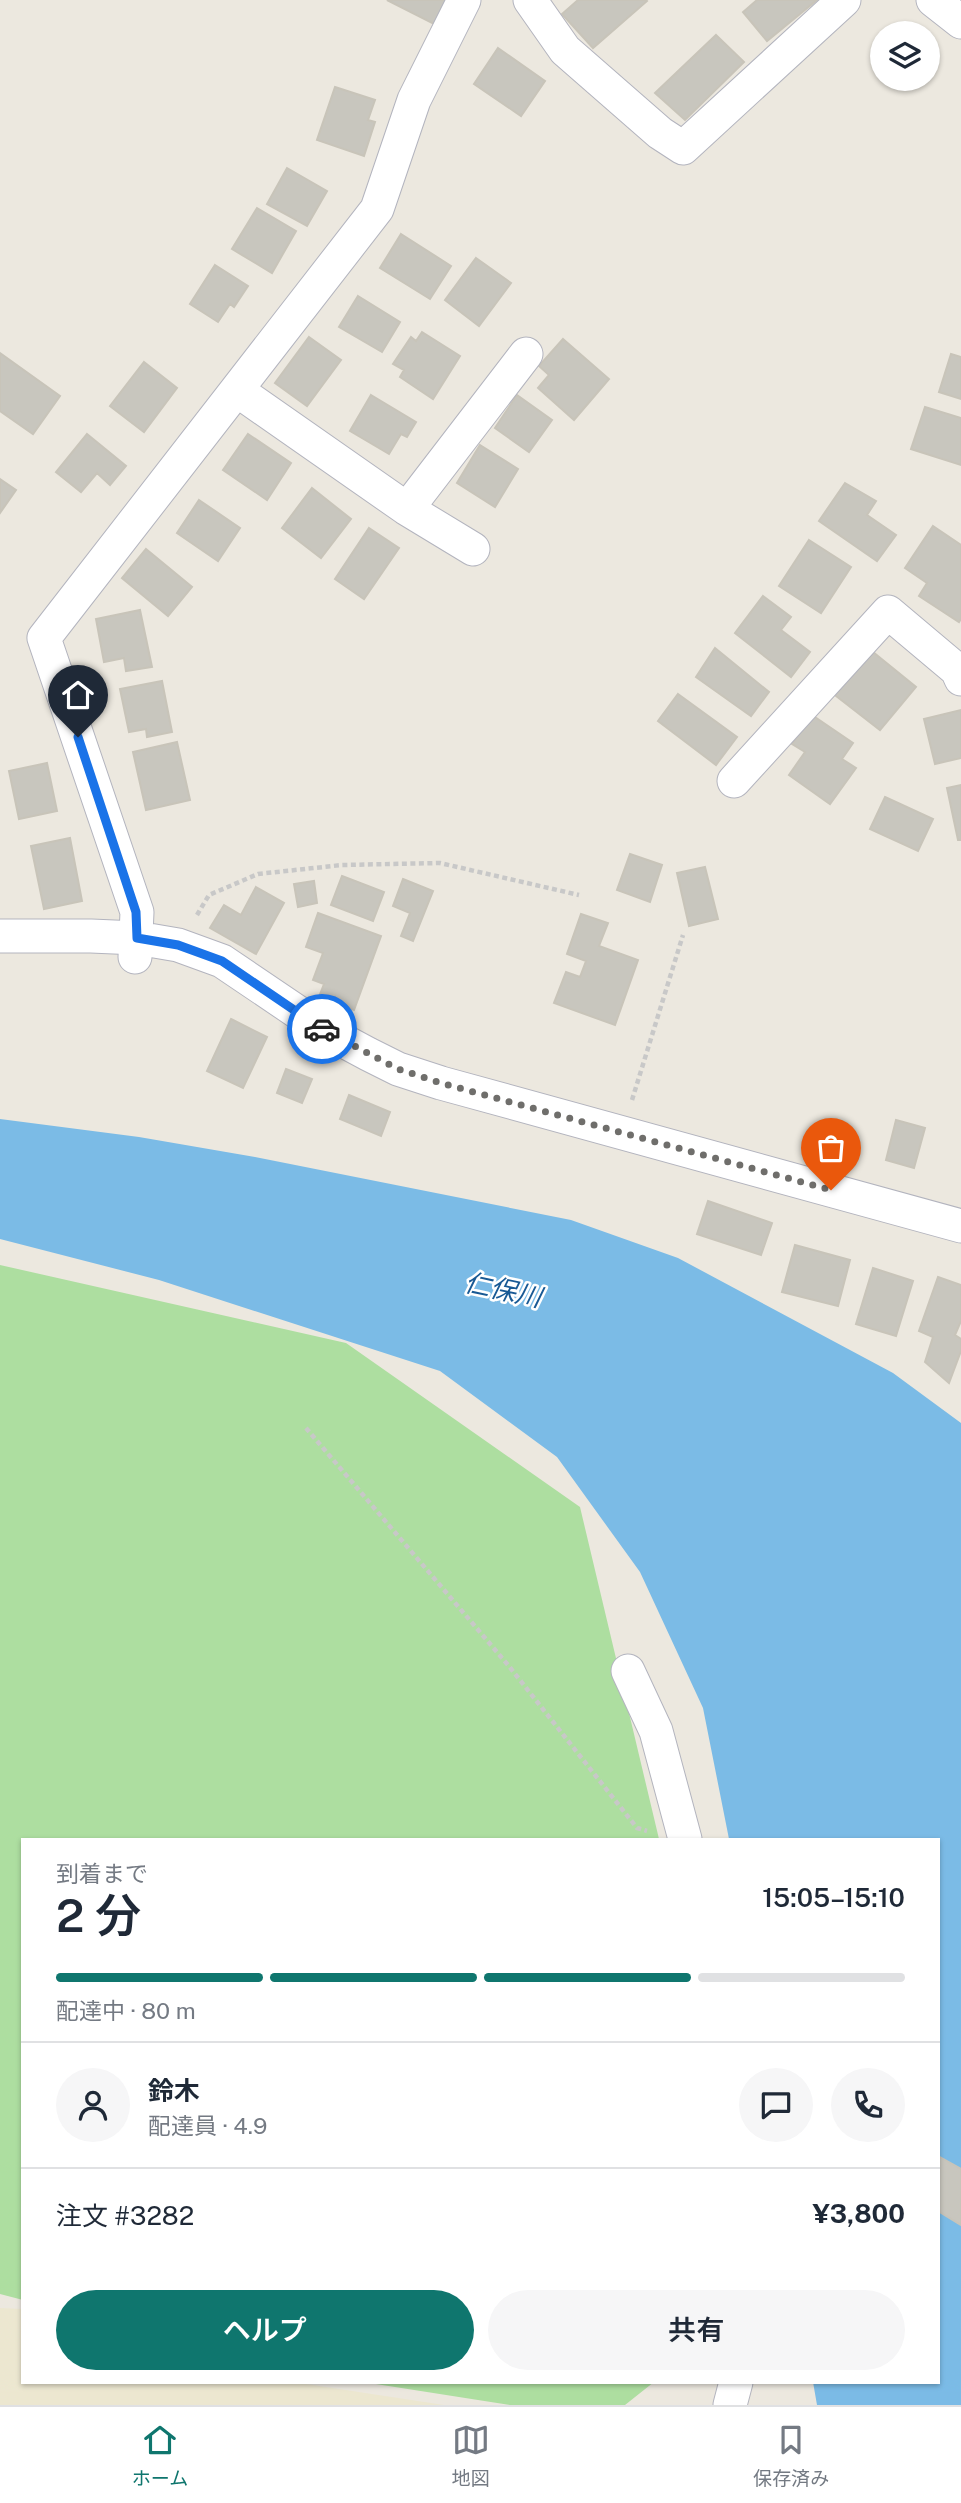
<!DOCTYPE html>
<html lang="ja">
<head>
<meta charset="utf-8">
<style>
	body { margin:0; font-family:"Public Sans","Noto Sans JP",sans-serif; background:#f6f6f7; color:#1f2937; height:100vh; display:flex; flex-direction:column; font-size:26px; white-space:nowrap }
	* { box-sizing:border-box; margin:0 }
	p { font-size:23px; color:#747a83 }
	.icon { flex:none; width:38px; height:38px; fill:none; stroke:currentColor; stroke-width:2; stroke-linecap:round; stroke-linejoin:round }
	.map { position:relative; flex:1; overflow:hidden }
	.details { position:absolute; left:21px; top:1838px; width:919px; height:546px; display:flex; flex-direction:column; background:#fff; border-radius:0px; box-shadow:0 2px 5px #0004 }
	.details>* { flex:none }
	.tools { position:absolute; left:870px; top:21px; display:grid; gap:14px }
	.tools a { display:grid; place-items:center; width:70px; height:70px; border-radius:50%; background:#fff; box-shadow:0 2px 5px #0004; font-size:35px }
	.pin { position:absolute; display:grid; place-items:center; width:60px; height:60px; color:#fff; margin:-72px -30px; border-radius:50% 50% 50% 0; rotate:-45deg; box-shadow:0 0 7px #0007 }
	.pin .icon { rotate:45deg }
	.courier { position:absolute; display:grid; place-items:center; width:70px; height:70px; margin:-35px; border:5px solid #1a73e8; border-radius:50%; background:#fff; color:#222; box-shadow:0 2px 9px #0007 }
	.headline em { font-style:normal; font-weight:600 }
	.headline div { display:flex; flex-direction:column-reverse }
	.headline { display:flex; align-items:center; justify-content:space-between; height:119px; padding:0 35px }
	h1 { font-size:46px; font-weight:600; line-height:52px }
	.bar { display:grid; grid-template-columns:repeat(4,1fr); gap:10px 7px; align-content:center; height:84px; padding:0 35px }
	.bar i { height:9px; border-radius:5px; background:#e0e1e3 }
	.bar .active { background:#0f766e }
	.bar p { grid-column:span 4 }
	.line { display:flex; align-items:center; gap:18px; padding:0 35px; border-top:2px solid #e0e1e3 }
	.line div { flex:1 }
	.round { display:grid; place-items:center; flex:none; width:74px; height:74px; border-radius:37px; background:#f6f6f7 }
	.primary-button { display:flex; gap:14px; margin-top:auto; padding:14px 35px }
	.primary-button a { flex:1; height:80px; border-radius:42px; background:#0f766e; color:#fff; font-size:28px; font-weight:600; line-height:80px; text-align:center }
	.primary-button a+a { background:#f6f6f7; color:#1f2937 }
	.tabs { display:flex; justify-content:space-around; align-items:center; height:98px; border-top:2px solid #e0e1e3; background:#fff; font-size:19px; color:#747a83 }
	.tabs a { display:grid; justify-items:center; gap:4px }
	.tabs .active { color:#0f766e }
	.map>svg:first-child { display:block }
	.education { fill:#ece7d0 }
	.green { fill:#addea0 }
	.water { fill:#7bbbe6 }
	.building { fill:#c8c6be; stroke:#c8c4b9; stroke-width:2 }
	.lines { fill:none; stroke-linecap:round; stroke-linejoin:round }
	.minor-casing { stroke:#b3b4be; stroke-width:35 }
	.path { stroke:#c8c8c8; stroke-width:4.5; stroke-dasharray:5 3.5; stroke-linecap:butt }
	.minor { stroke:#fff; stroke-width:33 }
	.done { stroke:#6f6e6b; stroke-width:7; stroke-dasharray:0 12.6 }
	.route { stroke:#1a73e8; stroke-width:9 }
	.labels { text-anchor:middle; stroke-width:5; stroke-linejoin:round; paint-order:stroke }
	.water-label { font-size:26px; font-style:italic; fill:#185994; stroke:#fff }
</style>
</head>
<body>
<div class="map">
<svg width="961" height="2405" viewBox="0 0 961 2405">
	<rect width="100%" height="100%" fill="#ece8df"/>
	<path class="education" d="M0,2308l23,1v73h270l151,23h-444z"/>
	<path class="green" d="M0,1265l346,78 234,164 79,332h-636v461l-23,-6z
		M363,2382h291l-29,23h-115z"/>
	<path class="water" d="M0,1119l139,18 116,20 316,63 107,38 215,115 68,50v982h-144l-4,-23h125v-543h-209l-26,-131 -63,-136 -83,-115 -117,-86 -281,-91 -159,-41z"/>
	<path class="building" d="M387,0h62l-13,25z
		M578,0h68l1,1 -54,47 -31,-34z
		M757,0h60l-50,41 -24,-29z
		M716,35l28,27 -59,58 -30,-27z
		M498,48l47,33 -24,35 -47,-32z
		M335,87l40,13 -7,20 7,2 -11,34 -47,-16z
		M287,168l40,23 -20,35 -40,-22z
		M257,208l39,23 -24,42 -40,-24z
		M401,234l50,32 -21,33 -50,-31z
		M476,258l35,25 -32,43 -34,-26z
		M215,265l33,21 -14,21 -4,-3 -12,18 -28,-18z
		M358,296l42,26 -18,30 -43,-25z
		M422,332l38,24 -27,43 -33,-22 4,-7 -11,-6 18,-27 5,4z
		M309,337l32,23 -34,46 -32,-23z
		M563,339l46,40 -35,41 -36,-32 11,-13 -10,-9z
		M0,353l60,43 -27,38 -33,-23z
		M951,354l10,3v42l-22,-7z
		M144,362l33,26 -33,44 -34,-26z
		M371,395l45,27 -9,15 -6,-3 -12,20 -39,-23z
		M517,395l35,25 -23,32 -34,-24z
		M925,407l36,11v47l-50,-16z
		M87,434l39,32 -16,19 -13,-12 -16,19 -25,-20z
		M248,434l43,29 -24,37 -44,-30z
		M480,445l38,24 -23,38 -38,-24z
		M0,479l16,11 -16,23z
		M845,483l31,18 -9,14 29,20 -19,26 -58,-40z
		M312,488l39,31 -30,39 -39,-30z
		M199,500l41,28 -22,33 -41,-28z
		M933,526l28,19v74l-2,3 -40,-26 8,-13 -22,-15z
		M369,528l30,20 -35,51 -29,-20z
		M809,540l42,27 -30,46 -42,-27z
		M146,549l46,38 -24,29 -46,-38z
		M763,596l28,21 -10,13 29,22 -19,25 -56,-44z
		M140,610l12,57 -26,4 -2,-13 -20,4 -8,-43z
		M715,648l54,44 -18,24 -55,-39z
		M873,652l43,35 -36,43 -45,-35z
		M162,681l10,51 -25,5 -1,-8 -17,3 -9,-43z
		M678,694l59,43 -21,28 -58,-44z
		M961,710v48l-26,6 -11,-45z
		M812,715l41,28 -11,16 14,9 -26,36 -41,-29 16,-23 -13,-8z
		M177,742l13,58 -44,10 -13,-58z
		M47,763l10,48 -38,8 -10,-48z
		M961,785v55h-3l-11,-52z
		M885,797l48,22 -15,32 -48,-22z
		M70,838l12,63 -38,8 -13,-63z
		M630,854l32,11 -12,37 -33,-12z
		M705,867l13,52 -29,7 -12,-53z
		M342,876l42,16 -11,29 -42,-16z
		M403,879l30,12 -20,50 -12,-5 9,-23 -17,-7z
		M314,881l3,22 -19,4 -4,-23z
		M256,887l28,16 -28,51 -46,-26 14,-23 17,10z
		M318,913l63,23 -27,74 -35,-13 5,-13 -11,-4 10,-27 -17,-6z
		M581,914l27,9 -9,23 39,14 -23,65 -61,-22 12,-31 14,5 6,-16 -19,-7z
		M231,1019l36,18 -24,51 -36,-17z
		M286,1069l26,10 -10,24 -25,-10z
		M349,1095l41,17 -9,24 -41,-17z
		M896,1120l29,8 -11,40 -28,-8z
		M708,1201l64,22 -11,32 -64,-21z
		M795,1245l55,15 -12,46 -56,-14z
		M873,1268l40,13 -17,55 -40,-12z
		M938,1277l23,8v36l-6,14 6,4v12l-12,32 -24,-21 8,-25 -14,-6z
		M938,2156l23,13v56l-23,-14z"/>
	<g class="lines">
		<g class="minor-casing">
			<path id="minor" d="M530,0l35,50 95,83 23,15 161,-148
				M933,0l28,22
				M238,391l169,118 66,40
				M407,509l119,-155
				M734,781l154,-169 69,58 4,9
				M0,936h91l46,2 41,7 44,16 105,71 41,22 30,15 43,14 520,143
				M135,957l2,-45 -93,-274 333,-429 37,-109 50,-100
				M628,1671l28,60 29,108
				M730,2405l6,-23"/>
		</g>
		<path class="path" d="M197,915l12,-20 49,-21 84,-9 98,-2 139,32
			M632,1100l51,-165
			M306,1428l202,237 129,163 10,3"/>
		<use href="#minor" class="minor"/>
	</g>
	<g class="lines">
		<path class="done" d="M322,1029l76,40 43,14 390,107"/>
		<path class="route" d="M78,737l58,175 1,26 41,7 44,16 100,68"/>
	</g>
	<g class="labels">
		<g class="water-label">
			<text transform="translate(503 1290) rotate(12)" y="9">仁保川</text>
		</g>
	</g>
</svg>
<div class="tools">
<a><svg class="icon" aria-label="layers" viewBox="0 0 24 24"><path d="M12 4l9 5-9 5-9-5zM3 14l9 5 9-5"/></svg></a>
</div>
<div class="pin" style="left:831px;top:1190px;background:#ea580c"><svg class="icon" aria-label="bag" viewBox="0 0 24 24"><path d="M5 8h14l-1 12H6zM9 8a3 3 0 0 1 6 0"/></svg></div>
<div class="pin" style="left:78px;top:737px;background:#1f2937"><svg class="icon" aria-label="home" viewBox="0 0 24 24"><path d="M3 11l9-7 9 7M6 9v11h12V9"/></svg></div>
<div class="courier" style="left:322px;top:1029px"><svg class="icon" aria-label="car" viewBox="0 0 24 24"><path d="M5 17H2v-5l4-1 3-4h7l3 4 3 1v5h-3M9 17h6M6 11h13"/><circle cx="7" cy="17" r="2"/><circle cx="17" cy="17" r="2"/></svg></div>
<section class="details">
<div class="headline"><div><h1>2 分</h1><p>到着まで</p></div><em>15:05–15:10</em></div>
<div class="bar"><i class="active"></i><i class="active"></i><i class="active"></i><i></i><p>配達中 · 80 m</p></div>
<div class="line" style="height:126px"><a class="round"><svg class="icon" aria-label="person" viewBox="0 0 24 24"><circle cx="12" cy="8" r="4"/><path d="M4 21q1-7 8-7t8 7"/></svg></a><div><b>鈴木</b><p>配達員 · 4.9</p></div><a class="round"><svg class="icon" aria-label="chat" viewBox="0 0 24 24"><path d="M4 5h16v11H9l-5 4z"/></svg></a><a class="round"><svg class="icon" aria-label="phone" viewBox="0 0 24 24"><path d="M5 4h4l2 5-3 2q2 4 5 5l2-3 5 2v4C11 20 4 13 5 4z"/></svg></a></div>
<div class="line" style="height:91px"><div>注文 #3282</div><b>¥3,800</b></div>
<div class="primary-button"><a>ヘルプ</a><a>共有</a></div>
</section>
</div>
<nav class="tabs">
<a class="active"><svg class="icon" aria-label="home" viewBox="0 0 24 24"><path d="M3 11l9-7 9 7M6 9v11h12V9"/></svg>ホーム</a>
<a><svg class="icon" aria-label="map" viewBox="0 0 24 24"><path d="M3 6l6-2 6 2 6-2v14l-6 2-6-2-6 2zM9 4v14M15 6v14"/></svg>地図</a>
<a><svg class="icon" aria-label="saved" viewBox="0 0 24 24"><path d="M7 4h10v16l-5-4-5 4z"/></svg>保存済み</a>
</nav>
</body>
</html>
